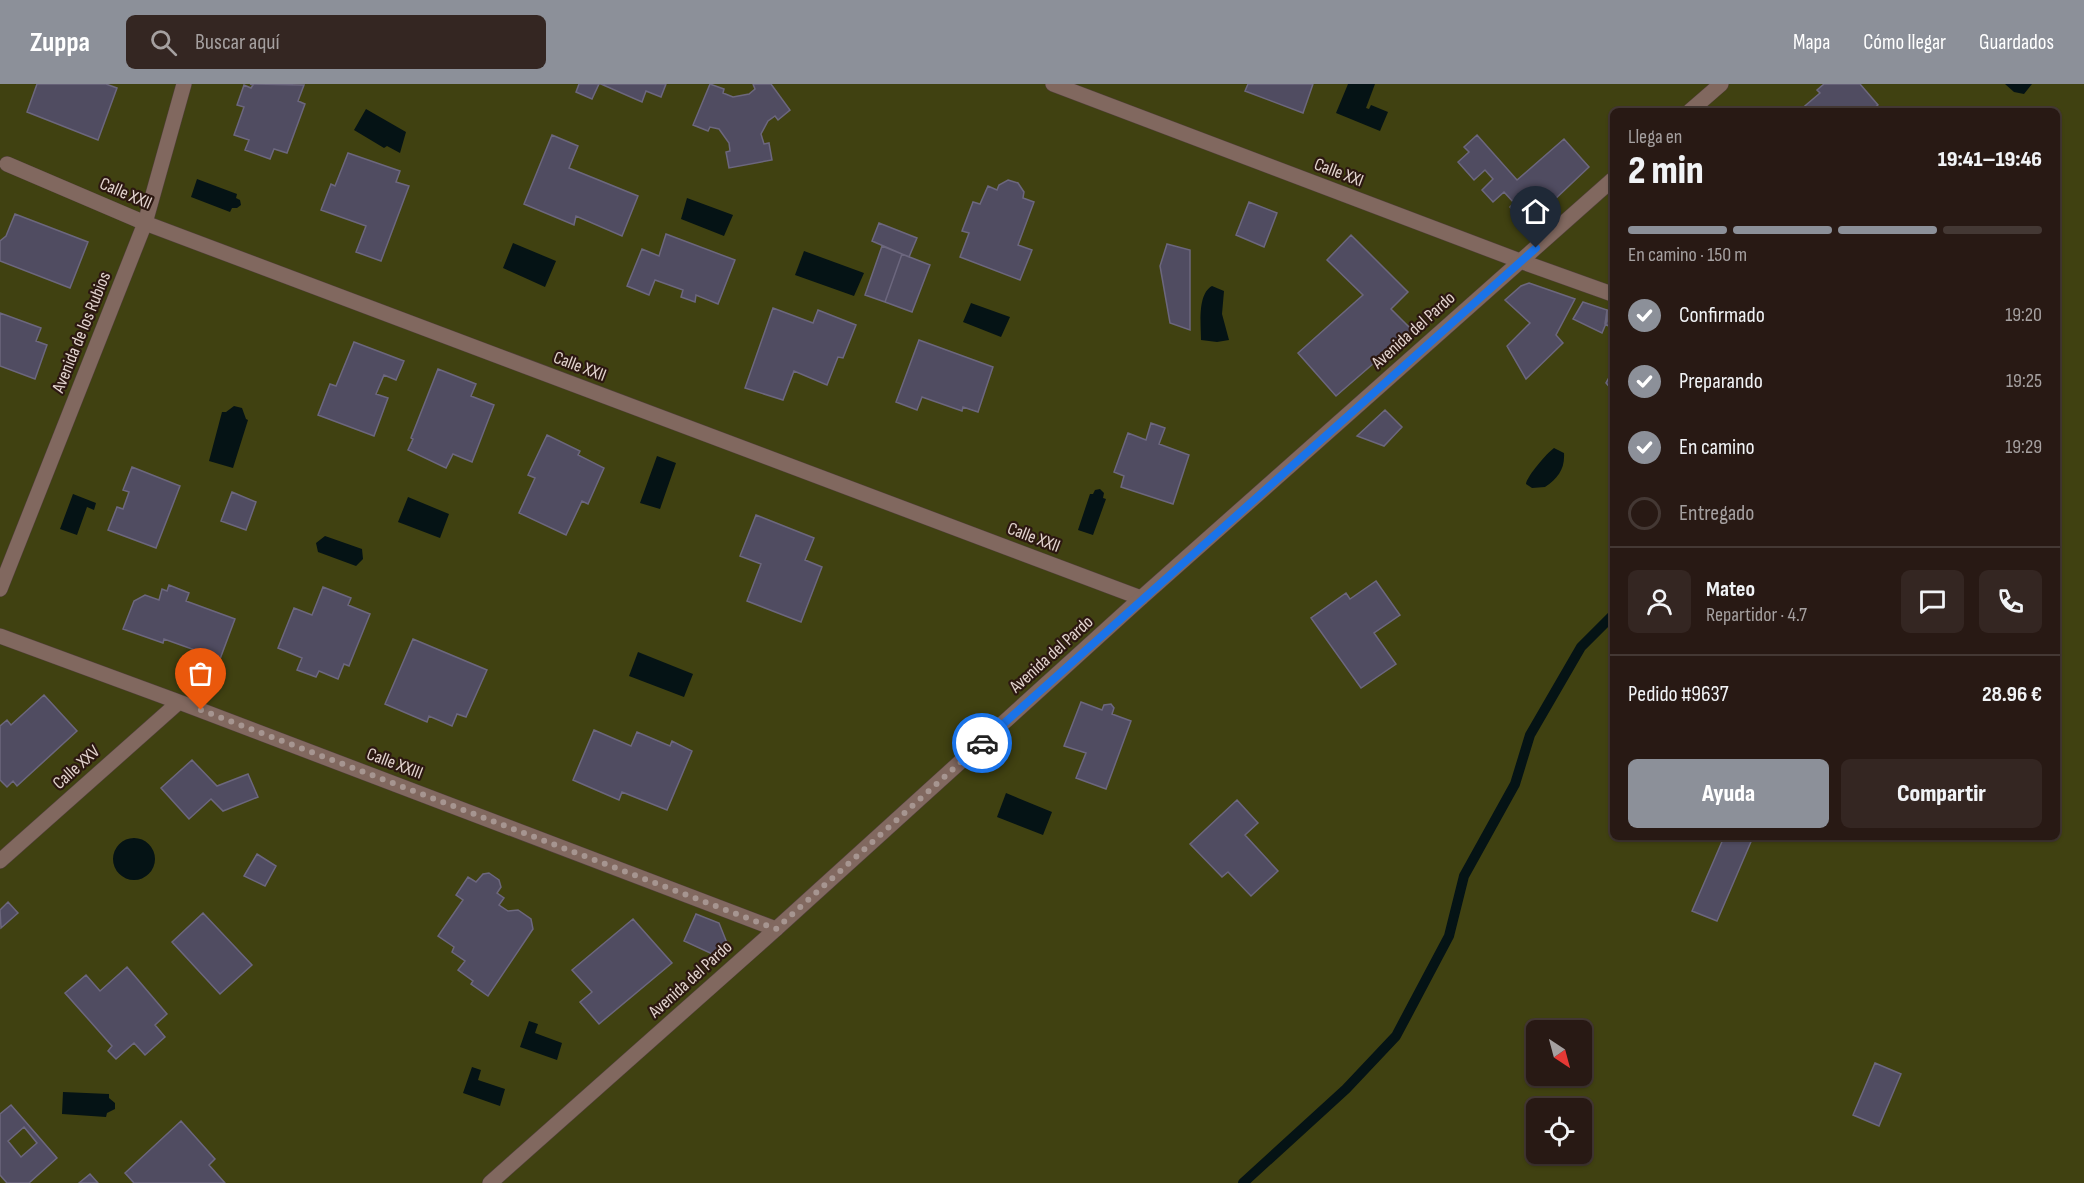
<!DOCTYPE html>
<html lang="es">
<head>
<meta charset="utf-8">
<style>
	body { margin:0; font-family:"Sofia Sans Condensed",sans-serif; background:#342622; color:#f1f3f6; height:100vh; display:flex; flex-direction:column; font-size:22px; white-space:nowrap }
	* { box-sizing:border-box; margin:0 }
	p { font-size:20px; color:#a5a0a0 }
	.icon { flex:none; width:33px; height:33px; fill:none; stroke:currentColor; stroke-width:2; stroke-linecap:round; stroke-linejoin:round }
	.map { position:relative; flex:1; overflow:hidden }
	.drawer { position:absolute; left:1610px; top:24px; width:450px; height:732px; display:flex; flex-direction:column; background:#281914; border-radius:9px; box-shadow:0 2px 4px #0004,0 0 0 2px #443834 }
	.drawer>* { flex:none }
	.needle { width:39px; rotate:144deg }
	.tools { position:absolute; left:1526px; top:936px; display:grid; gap:12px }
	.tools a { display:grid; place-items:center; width:66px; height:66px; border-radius:9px; background:#281914; box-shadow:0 2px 4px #0004,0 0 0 2px #443834; font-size:30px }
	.pin { position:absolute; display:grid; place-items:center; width:51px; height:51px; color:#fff; margin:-62px -26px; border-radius:50% 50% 50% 0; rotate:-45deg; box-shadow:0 0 6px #0007 }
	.pin .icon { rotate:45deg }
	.courier { position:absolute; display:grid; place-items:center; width:60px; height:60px; margin:-30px; border:4px solid #1a73e8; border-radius:50%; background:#fff; color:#222; box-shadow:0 2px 8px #0007 }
	.head em { font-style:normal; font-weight:800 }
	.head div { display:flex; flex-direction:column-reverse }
	.head { display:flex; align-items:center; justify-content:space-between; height:102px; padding:0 18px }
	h1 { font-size:39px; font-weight:800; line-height:45px }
	.bar { display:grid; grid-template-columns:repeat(4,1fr); gap:9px 6px; align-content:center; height:72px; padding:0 18px }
	.bar i { height:8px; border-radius:4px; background:#443834 }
	.bar .active { background:#8c9099 }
	.bar p { grid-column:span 4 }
	.line { display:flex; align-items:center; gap:15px; padding:0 18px; border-top:2px solid #443834 }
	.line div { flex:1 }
	.round { display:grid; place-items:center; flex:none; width:63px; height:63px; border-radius:9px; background:#342622 }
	ol { padding:0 18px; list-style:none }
	li { display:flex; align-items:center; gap:18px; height:66px }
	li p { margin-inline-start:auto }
	li .icon { padding:6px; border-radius:50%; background:#8c9099; color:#fff; stroke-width:4 }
	li:last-child { color:#a5a0a0 }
	li i { width:33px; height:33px; border:3px solid #443834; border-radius:50% }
	.button { display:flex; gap:12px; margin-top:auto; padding:12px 18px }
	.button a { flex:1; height:69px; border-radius:9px; background:#8c9099; color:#fff; font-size:24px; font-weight:800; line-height:69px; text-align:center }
	.button a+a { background:#342622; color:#f1f3f6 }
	header { display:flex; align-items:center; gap:36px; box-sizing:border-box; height:84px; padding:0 30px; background:#8c9099; color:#fff }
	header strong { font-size:28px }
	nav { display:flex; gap:33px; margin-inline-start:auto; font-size:21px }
	.search { width:420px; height:54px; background:#342622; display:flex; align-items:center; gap:15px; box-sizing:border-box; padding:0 21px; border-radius:9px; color:#a5a0a0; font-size:22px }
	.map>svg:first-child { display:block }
	.green { fill:#404111; fill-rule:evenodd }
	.water { fill:#051315 }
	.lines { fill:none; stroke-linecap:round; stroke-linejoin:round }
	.stream { stroke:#051315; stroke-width:10 }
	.building { fill:#504c61; stroke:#6c677e; stroke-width:1.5; fill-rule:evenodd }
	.minor-casing { stroke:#503f3a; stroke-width:16 }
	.tertiary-casing { stroke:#503f3a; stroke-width:16 }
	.minor { stroke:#81685f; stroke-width:15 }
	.tertiary { stroke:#81685f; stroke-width:15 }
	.done { stroke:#a69590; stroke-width:6; stroke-dasharray:0 10.8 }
	.route { stroke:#1a73e8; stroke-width:8 }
	.labels { text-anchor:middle; stroke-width:4.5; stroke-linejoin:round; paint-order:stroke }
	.street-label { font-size:18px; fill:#e3d4cf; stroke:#2c1811 }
</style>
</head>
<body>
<header>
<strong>Zuppa</strong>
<div class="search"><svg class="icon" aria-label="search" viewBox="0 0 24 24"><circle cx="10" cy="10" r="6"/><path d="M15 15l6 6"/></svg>Buscar aquí</div>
<nav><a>Mapa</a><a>Cómo llegar</a><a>Guardados</a></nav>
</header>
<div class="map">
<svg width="2084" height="1099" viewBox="0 0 2084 1099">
	<rect width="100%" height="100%" fill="#36211a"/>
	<path class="green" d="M0,0h2084v1099h-2084zM1612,27h444v726h-444zM1536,946h45v46h-45zM1536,1024h45v46h-45z"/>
	<path class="water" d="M1348,0h27l-9,24 3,1 2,-4 17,7 -8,19 -44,-18z
		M2005,0h27l-8,10 -10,-2z
		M366,25l40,23 -6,21 -13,-7 -3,2 -30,-18z
		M197,95l40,15 -1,4 4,2 1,5 -4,3h-5l-2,4 -39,-15z
		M687,114l46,17 -9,21 -43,-17z
		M513,159l43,18 -11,26 -42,-19z
		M804,167l60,22 -10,23 -59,-21z
		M1212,202l12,5 -2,23 7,26 -12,2 -16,-2c0,-15 -4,-46 11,-54z
		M971,219l39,14 -9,20 -38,-15z
		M234,322l8,2 4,11 2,1 -15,48 -24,-7 13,-49h4z
		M1554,364l10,5c1,16 -6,25 -19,34l-13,1 -6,-4c1,-8 21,-31 28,-36z
		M657,372l19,7 -16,46 -20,-6z
		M1100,405l4,4 -1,5 3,1 -13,36 -15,-5 12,-36h3l2,-4z
		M73,410l23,9 -2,7 -7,-3 -10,28 -17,-6z
		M408,413l41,17 -9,24 -42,-16z
		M325,452l37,13 1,10 -7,7 -38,-14 -2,-9z
		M638,568l55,22 -9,23 -55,-21z
		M1006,709l46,19 -9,23 -46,-18z
		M113 775a21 21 0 1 1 42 0a21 21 0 1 1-42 0Z
		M529,937l9,3 -3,9 27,10 -5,17 -37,-13z
		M472,983l9,3 -3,10 27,9 -5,17 -37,-13z
		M63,1008l46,2v4l6,5v6l-8,4 -1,4 -44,-3z"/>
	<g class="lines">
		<path class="stream" d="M1243,1099l103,-94 50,-53 53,-100 15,-60 51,-92 15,-49 51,-88 31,-31"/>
	</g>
	<path class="building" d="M37,0h69l11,4 -19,52 -71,-28z
		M250,0l54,1 -6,16 7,3 -18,49 -13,-4 -4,10 -25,-9 4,-10 -15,-5 10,-28 -7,-2 7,-20 7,3 2,-3z
		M579,0h22h-2l-7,15 -16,-7z
		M601,0h65l-5,13 -15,-6 -4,11z
		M710,0l14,5 -1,4 10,4 16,-3 6,-5 -2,-5h18l19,26 -12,10 -3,-4 -7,5 -7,13 3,10 5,-1 3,17 -43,8 -3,-16 4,-1 -1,-8 -10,-14 -9,-2 -2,4 -15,-6z
		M1248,0h65l-10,29 -58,-22z
		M1824,0h36l18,21 -8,6h-71l21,-18 -3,-3z
		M552,51l26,11 -9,22 69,28 -16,40 -46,-20 -2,9 -50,-21z
		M1477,51l40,45 47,-41 25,28 -54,51 -4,-6 -9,8 -12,-13 4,-4 -10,-11 -11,10 -11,-12 11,-11 -8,-9 -11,10 -16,-18 11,-10 -5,-5z
		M348,69l52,18 -4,11 13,4 -28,75 -25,-9 10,-26 -45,-16 10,-26 4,2z
		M1008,96l10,3 6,9 -1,6 11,4 -16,43 14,5 -12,30 -60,-23 9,-24 -7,-2 11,-29 7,2 8,-18 9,4 2,-5z
		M1249,118l28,11 -13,34 -28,-12z
		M15,130l73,28 -18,46 -70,-27v-20l6,-5z
		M879,139l38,15 -8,19 -37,-16z
		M666,150l69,26 -17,44 -22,-9 -1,7 -14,-5 2,-7 -28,-10 -6,15 -22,-9 15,-37 17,7z
		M1351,151l57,57 -17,17 21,21 -76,66 -38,-43 65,-58 -36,-35z
		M1167,160l23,6v80l-20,-7 -10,-57z
		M882,162l20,8 -17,48 -20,-7z
		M902,170l28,11 -18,47 -27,-10z
		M1529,199l46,16 -19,36 7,8 -37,36 -19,-33 23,-23 -25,-23 16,-14z
		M1583,218l24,8v11l-5,12 -29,-14z
		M773,224l40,15 5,-13 38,15 -13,33 -5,-1 -11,28 -33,-14 -11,29 -38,-12z
		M1607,226l5,2v16l-7,-4z
		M0,229l41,15 -5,13 11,4 -12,34 -35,-13z
		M919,256l74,27 -15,45 -15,-5 -1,4 -40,-14 -5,13 -21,-8z
		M354,258l50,19 -8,19 -12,-5 -8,19 12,4 -14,38 -56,-21 12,-31 6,2z
		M438,285l38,15 -5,12 23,9 -22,57 -19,-8 -7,14 -38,-18 5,-11 -2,-1z
		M1612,288v18l-6,-7z
		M1385,326l17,17 -18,19 -27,-10z
		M1151,339l14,5 -6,16 30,11 -16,49 -52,-17 3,-11 -10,-4 14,-39 18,7z
		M547,351l33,16 -2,4 26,13 -16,36 -6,-3 -16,34 -47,-22 16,-35 -7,-3z
		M132,383l48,19 -24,62 -48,-18 9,-23 6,2 6,-17 -6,-2z
		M232,408l24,10 -10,28 -25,-9z
		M756,431l58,23 -9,22 17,7 -21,55 -54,-21 14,-37 -21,-8z
		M1376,497l24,34 -26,18 22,31 -35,24 -50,-70 35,-25 4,6z
		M169,501l20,8 -3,8 49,18 -15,40 -56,-20 -1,4 -40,-14 11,-28 11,-6 14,5 3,-11 5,2z
		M323,503l28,11 -3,7 22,9 -21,52 -5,-2 -6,15 -19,-8 -3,6 -19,-7 5,-12 -24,-10 16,-40 18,7z
		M413,555l74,31 -21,47 -9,-3 -5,12 -23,-10 -2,6 -42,-18z
		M44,611l33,36 -60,55 -4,-5 -6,6 -7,-7v-54l7,-6 4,5z
		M1081,618l21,8 2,-5 7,-1 3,4 -2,6 19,7 -25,68 -30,-11 10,-25 -22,-7z
		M594,646l37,16 6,-14 33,14 2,-5 20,10 -25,59 -45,-18 -3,8 -46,-20z
		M192,676l25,26 31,-12 10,23 -35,14 -12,-12 -22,20 -28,-31z
		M1237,716l21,23 -13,12 33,36 -27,25 -23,-24 -6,5 -32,-33z
		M1724,753h29l-36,84 -25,-10z
		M257,770l19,12 -11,20 -21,-10z
		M489,789l10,7 2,7 -4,6 7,5 -5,7 9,6 10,-1 13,9 2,10 -45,67 -17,-12 2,-3 -15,-11 7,-9 -13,-9 2,-5 -16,-11 25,-36 -7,-5 12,-18 8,5 7,-8z
		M8,818l10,11 -17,15 -1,-18z
		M203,829l49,52 -32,29 -48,-52z
		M696,830l23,9 10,25 -10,9 -35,-16z
		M633,835l39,44 -73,61 -19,-22 12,-10 -20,-22z
		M127,883l40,47 -12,11 10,12 -20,18 -11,-12 -18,16 -8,-8 4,-5 -47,-53 21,-18 14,16z
		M1875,979l26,11 -22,52 -26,-11z
		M11,1021l46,53 -28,25h-22l-7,-8v-61zM24,1043l13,16 -16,14 -13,-16z
		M181,1037l34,38 -6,6 16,18h-91l-9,-10z
		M90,1090l8,9h-19z"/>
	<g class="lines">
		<g class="minor-casing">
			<path id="minor" d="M1053,0l467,177 92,33
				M7,80l138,59 996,375
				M0,505l145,-366 39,-139
				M0,552l179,66 597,227
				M0,777l179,-159"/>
		</g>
		<g class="tertiary-casing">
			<path id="tertiary" d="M1690,27l31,-27
				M490,1099l286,-254 365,-331 471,-418"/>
		</g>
		<use href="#minor" class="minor"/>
		<use href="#tertiary" class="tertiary"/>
	</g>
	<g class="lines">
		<path class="done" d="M201,626l575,219 206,-186"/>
		<path class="route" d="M982,659l554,-495"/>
	</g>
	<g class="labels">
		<g class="street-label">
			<text transform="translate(1339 88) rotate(21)" y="6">Calle XXI</text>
			<text transform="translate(126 109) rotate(23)" y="6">Calle XXII</text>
			<text transform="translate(1413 246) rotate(-42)" y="6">Avenida del Pardo</text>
			<text transform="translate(81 248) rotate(-68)" y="6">Avenida de los Rubios</text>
			<text transform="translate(580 282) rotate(21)" y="6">Calle XXII</text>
			<text transform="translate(1034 453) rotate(21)" y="6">Calle XXII</text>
			<text transform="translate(1051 570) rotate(-42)" y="6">Avenida del Pardo</text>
			<text transform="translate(395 679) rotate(21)" y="6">Calle XXIII</text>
			<text transform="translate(76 683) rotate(-42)" y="6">Calle XXV</text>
			<text transform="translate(690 895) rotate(-42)" y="6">Avenida del Pardo</text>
		</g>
	</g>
</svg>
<div class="tools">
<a><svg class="needle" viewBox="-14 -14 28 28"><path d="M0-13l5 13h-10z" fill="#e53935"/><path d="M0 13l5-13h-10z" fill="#a5a0a0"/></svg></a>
<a><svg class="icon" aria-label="locate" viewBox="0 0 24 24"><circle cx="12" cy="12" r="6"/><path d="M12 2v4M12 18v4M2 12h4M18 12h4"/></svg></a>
</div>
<div class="pin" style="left:201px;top:626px;background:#ea580c"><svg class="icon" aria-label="bag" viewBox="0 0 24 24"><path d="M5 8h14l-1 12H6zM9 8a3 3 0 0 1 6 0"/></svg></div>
<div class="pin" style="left:1536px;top:164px;background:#1f2937"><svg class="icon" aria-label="home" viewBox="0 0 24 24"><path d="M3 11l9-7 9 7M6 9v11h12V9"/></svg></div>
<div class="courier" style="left:982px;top:659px"><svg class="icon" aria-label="car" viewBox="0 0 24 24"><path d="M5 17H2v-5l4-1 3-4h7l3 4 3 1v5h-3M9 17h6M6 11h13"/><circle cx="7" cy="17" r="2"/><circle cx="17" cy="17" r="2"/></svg></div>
<section class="drawer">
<div class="head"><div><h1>2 min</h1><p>Llega en</p></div><em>19:41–19:46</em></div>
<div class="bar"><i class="active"></i><i class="active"></i><i class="active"></i><i></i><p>En camino · 150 m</p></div>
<ol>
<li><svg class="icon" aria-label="check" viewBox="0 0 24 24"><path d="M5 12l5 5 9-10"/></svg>Confirmado<p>19:20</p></li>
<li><svg class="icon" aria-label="check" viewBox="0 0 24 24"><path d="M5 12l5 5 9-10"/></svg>Preparando<p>19:25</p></li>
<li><svg class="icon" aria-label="check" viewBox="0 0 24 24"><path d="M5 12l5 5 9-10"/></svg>En camino<p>19:29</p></li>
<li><i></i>Entregado</li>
</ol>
<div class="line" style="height:108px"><a class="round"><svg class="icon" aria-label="person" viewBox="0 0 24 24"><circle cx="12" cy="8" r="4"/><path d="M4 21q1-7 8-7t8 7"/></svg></a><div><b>Mateo</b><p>Repartidor · 4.7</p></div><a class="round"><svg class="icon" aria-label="chat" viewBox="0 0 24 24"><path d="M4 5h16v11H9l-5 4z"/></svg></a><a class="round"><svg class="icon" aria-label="phone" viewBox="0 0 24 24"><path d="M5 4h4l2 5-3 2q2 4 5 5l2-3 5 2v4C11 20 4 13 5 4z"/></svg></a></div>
<div class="line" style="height:78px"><div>Pedido #9637</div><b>28.96 €</b></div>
<div class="button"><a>Ayuda</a><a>Compartir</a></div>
</section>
</div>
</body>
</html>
